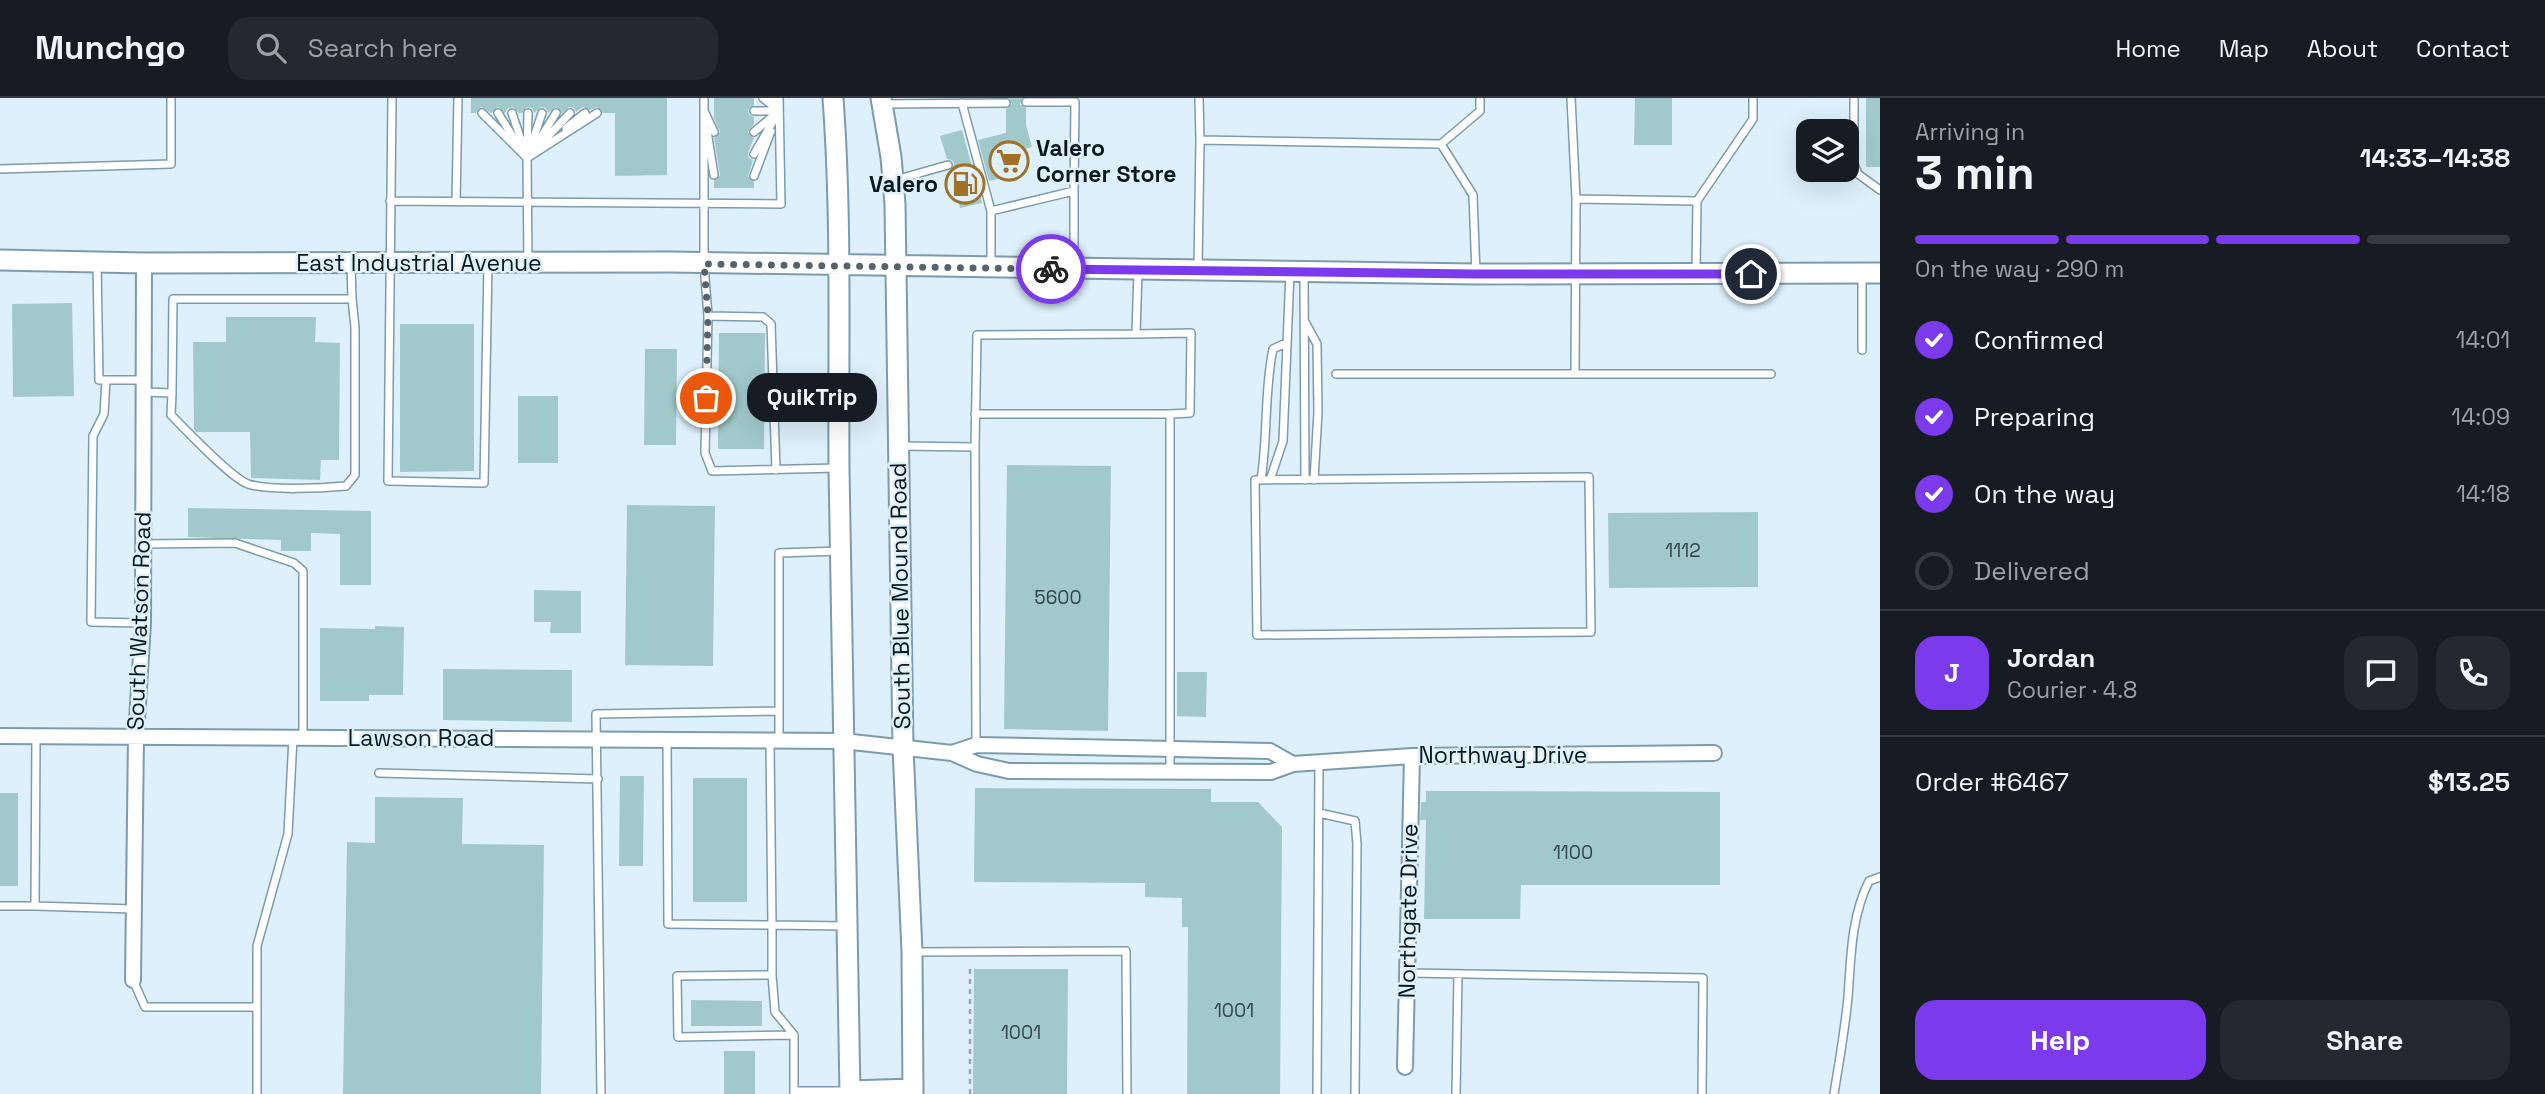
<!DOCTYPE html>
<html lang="en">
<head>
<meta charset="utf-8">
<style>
	body { margin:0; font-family:"Space Grotesk",sans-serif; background:#242831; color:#f1f3f6; height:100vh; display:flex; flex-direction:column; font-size:26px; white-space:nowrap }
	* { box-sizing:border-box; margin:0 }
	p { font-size:23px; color:#9ea1a6 }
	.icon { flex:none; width:38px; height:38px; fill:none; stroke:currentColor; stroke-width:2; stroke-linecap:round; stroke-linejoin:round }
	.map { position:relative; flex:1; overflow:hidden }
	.sheet { display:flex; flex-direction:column; background:#171b24; width:665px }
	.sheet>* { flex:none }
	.controls { position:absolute; left:1796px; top:21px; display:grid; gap:14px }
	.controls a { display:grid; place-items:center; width:63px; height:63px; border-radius:14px; background:#171b24; box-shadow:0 7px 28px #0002; font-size:35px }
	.pin { position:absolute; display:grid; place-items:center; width:60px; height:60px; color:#fff; margin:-30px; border:4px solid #fff; border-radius:50%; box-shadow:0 2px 7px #0007 }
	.courier { position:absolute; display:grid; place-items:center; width:70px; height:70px; margin:-35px; border:5px solid #7c3aed; border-radius:50%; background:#fff; color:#222; box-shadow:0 2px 9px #0007 }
	.bubble { position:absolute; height:49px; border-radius:21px; background:#171b24; box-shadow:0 7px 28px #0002; font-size:23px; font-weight:700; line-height:49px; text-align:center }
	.summary em { font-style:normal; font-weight:700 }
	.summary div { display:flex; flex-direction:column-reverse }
	.summary { display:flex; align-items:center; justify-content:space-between; height:119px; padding:0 35px }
	h1 { font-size:46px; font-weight:700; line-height:52px }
	.bar { display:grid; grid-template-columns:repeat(4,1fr); gap:10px 7px; align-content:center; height:84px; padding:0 35px }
	.bar i { height:9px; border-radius:5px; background:#363941 }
	.bar .current { background:#7c3aed }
	.bar p { grid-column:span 4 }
	.line { display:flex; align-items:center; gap:18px; padding:0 35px; border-top:2px solid #363941 }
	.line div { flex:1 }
	.round { display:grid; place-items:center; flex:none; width:74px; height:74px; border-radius:21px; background:#242831 }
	ol { padding:0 35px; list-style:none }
	li { display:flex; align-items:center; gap:21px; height:77px }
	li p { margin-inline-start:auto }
	li .icon { padding:7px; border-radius:50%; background:#7c3aed; color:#fff; stroke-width:4 }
	li:last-child { color:#9ea1a6 }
	li i { width:38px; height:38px; border:4px solid #363941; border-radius:50% }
	.button { display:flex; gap:14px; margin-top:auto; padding:14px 35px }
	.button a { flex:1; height:80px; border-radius:21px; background:#7c3aed; color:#fff; font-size:28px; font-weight:700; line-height:80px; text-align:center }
	.button a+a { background:#242831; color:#f1f3f6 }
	header { display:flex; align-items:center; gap:42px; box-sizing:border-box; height:98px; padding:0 35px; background:#171b24; border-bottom:2px solid #363941 }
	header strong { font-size:33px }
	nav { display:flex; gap:38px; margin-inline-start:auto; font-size:24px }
	.search { width:490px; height:63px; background:#242831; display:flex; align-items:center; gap:18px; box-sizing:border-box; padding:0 24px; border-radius:21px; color:#9ea1a6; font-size:26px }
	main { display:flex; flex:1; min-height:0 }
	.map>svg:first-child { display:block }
	.building { fill:#a1c9cb }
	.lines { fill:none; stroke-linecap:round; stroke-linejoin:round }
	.lane-casing { stroke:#7d9bac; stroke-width:10 }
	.street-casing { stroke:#7d9bac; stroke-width:18 }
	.secondary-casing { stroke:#7d9bac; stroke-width:23 }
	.path { stroke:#94a5ae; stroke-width:2.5; stroke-dasharray:5 5; stroke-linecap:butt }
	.lane { stroke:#fff; stroke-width:7 }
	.street { stroke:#fff; stroke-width:14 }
	.secondary { stroke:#fff; stroke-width:19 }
	.done { stroke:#55646b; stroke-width:7; stroke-dasharray:0 12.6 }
	.route { stroke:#7c3aed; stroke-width:9 }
	.labels { text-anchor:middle; stroke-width:5; stroke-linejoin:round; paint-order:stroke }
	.number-label { font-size:19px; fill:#314449 }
	.poi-label { font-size:23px; font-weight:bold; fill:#0c181e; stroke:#ddf0fb; text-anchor:start }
	.street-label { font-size:23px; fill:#0c181e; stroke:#ddf0fb }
</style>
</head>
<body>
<header>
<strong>Munchgo</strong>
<div class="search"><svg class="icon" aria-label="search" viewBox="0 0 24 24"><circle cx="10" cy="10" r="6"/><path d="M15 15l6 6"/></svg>Search here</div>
<nav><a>Home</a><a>Map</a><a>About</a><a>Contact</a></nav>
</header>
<main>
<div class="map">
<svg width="1880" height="996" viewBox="0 0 1880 996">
	<rect width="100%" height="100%" fill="#ddf0fb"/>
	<path class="building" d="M471,0h196v77l-52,1v-63h-12l-6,-6 -7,3 -7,-3 -7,5 -2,-4 -5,-1 -7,6 -6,-6 -8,6 -2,-5 -5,-1 -7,6 -2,-5 -5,-1 -5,6h-3l-6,-6 -5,1 -3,5 -7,-6 -7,6 -10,-6 -5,6h-5z
		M714,0h40v7l-6,5 1,5 5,2v7l-6,8 6,6 -6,15 1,5 4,2 -5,16 6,6v6h-40v-7l6,-6 -6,-37 6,-6 -6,-14z
		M1009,0h13l-2,6 6,4v17l6,22 -10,3 5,22 -38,9 -11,-41 28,-7v-24l6,-5z
		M1635,0h37v47h-38z
		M1866,0h14v69h-14z
		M962,32l20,73 -22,5 -10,-37 4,-7 -2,-4 -5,-1 -7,-23z
		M72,205l2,93 -61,1 -1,-93z
		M226,219h90l-1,25 25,1 -1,117h-18l-1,20 -69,-2 -1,-46h-54l-2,-3 -1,-87h33z
		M400,226h74v147l-74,1z
		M719,235h46l-1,116h-46z
		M645,251h32l-1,96h-32z
		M518,298h40v67h-40z
		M1007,367l104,1 -3,265 -104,-2z
		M627,407l88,1 -2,160 -88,-1z
		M188,410l183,3v74h-31v-51l-29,-1v18h-30v-11l-93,-3z
		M1758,414v75l-149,1 -1,-75z
		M534,492l47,1v42h-31l1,-11h-17z
		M375,528l29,1 -1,68h-34v6h-49v-73l55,1z
		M443,571l129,1v52l-129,-2z
		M1177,574h30l-1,45 -29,-1z
		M620,678h24l-1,90h-24z
		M693,680h54v124h-54z
		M975,690l236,1v13h47l24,25 -2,267h-93l1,-167h-6v-29l-37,-1v-14l-171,-1z
		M1426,693l294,1v93h-199l-1,34h-96l2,-99h-6l1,-18h5z
		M0,695h18v93h-18z
		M375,699l88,1 -1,46 82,1 -3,249h-198l4,-252 28,1z
		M974,871h94l-1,125h-94z
		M691,902l71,1v25h-71z
		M724,953h31v43h-31z"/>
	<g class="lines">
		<g class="lane-casing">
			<path id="lane" d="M392,0l-4,383 96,2 4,-220
				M704,0v166l4,52 -3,137 7,18 126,-3
				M763,0l10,8
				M771,0l8,13 -5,-13
				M1199,0l1,42
				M1571,0l5,101 -1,174
				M1854,0v66l4,10 22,16
				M1026,4h49l-1,89
				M962,5l29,108
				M883,6l123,-1
				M754,13h25
				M482,15l45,45 1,104
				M498,15l20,32
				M512,15l15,45 1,-45
				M705,15l9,19
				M566,30l19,-15
				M707,33l7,44
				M754,34l25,-21 -25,43
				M538,44l18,-29
				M537,50l33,-35
				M525,57l2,3 70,-45
				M527,60l15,-45
				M0,71l171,-5v-66
				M754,78l17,-45
				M895,82l53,-15
				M1576,101l121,2 -1,70
				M390,103l391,3 -2,-106
				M1697,103l56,-82v-21
				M456,104l2,-104
				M97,164l2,118h45
				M991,166v-53l83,-20v77
				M1198,171l2,-129 241,4
				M1304,176l1,206
				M1476,176l-3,-79 -32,-51 39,-33v-13
				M1862,176v76
				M708,218l55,1 8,7 5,146
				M1305,224l12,22 1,68 -4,68
				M1136,236l55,-1 -1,80 -20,1v359
				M1336,276h435
				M106,282l-2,34 -11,22 -2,186 51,1
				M144,294l28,1 1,-94h179l-1,-34
				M172,295l-1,22c15,15 60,63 77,69 22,7 75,4 98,2l9,-11v-148l-3,-28
				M975,316h195
				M901,348l74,1 1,298
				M975,349l2,-112 159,-1 2,-63
				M1589,379l2,155 -334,3 -2,-155z
				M1261,382c7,-43 3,-89 12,-131l13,-6
				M1270,382l13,-39 7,-169
				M143,446l92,-1 59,20 9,8v167
				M779,613v30
				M36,638l-1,170 98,3
				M667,642l1,184 104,1 -2,-184
				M379,675l219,6
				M1319,715l36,8 2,23 -2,250
				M0,808h35
				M913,854l213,-1 1,143
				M1408,875l295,5 -1,116
				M772,877l3,37 19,23
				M133,882l12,27h112
				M794,993h56
				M257,996v-148l31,-112 5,-96
				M601,996l-5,-380 183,-3v-158l61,-2
				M794,996v-59l-116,2 -1,-61 95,-1v-50l74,1
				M1317,996l2,-332
				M1456,996l2,-120
				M1834,996c5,-32 11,-64 14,-97 3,-40 3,-80 21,-116l11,-4"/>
		</g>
		<g class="street-casing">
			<path id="street" d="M0,638l843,5 109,12 25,11 32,7 262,1 22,-8 119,-8 302,-3
				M952,655l24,-8 294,6 23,13
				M133,882l3,-244 7,-113 1,-360
				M1405,969l7,-311"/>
		</g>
		<g class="secondary-casing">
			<path id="secondary" d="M833,0c9,123 5,247 6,371 2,208 9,417 11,625
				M881,0l10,59 4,47 8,543 9,205 1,142
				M0,162l144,3 527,-1 805,12 404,-1
				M850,993l63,-2"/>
		</g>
		<path class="path" d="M970,996v-130"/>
		<use href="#lane" class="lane"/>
		<use href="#street" class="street"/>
		<use href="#secondary" class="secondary"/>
	</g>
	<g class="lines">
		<path class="done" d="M706,300l2,-82 -4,-52 347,5"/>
		<path class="route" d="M1051,171l425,5h275"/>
	</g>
	<defs>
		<g id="supermarket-ring" transform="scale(2.0125)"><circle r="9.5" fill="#ddf0fb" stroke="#a27026" stroke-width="1.5"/><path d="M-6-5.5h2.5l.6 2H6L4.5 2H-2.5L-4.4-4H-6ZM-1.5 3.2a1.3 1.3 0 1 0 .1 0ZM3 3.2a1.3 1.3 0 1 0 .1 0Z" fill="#a27026"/></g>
		<g id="fuel-ring" transform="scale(2.0125)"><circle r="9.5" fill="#ddf0fb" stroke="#a27026" stroke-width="1.5"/><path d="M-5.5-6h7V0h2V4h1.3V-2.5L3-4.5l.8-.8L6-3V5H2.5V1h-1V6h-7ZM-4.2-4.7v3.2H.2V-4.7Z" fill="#a27026"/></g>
	</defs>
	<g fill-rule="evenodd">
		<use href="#supermarket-ring" x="1009" y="63"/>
		<use href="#fuel-ring" x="965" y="86"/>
	</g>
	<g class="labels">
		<g class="number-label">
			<text x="1683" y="459">1112</text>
			<text x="1058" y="506">5600</text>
			<text x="1573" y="761">1100</text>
			<text x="1234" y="919">1001</text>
			<text x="1021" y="941">1001</text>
		</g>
		<g class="poi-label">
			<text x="1036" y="58">Valero<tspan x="1036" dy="26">Corner Store</tspan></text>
			<text x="938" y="94" text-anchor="end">Valero</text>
		</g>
		<g class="street-label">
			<text x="419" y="173">East Industrial Avenue</text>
			<text transform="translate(900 498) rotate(-91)" y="8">South Blue Mound Road</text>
			<text transform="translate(139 523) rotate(-88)" y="8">South Watson Road</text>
			<text x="421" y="648">Lawson Road</text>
			<text x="1503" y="665">Northway Drive</text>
			<text transform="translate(1408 813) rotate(-89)" y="8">Northgate Drive</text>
		</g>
	</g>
</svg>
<div class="controls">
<a><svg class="icon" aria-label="layers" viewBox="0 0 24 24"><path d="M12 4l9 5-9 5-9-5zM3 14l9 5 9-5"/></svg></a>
</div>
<div class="pin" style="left:706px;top:300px;background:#ea580c"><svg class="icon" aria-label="bag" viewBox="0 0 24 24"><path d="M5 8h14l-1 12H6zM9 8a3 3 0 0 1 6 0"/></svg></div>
<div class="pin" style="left:1751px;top:176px;background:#1f2937"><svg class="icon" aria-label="home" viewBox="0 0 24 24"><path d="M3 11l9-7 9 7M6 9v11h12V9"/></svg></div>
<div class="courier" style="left:1051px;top:171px"><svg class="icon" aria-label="bike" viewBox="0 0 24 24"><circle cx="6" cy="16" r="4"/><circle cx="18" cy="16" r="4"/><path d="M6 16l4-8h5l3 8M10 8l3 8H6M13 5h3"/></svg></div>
<div class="bubble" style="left:747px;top:275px;width:130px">QuikTrip</div>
</div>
<section class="sheet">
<div class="summary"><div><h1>3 min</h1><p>Arriving in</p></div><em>14:33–14:38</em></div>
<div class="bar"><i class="current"></i><i class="current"></i><i class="current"></i><i></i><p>On the way · 290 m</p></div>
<ol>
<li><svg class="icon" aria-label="check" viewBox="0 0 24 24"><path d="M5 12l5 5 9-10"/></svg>Confirmed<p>14:01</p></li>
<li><svg class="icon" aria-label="check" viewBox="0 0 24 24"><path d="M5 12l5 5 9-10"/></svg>Preparing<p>14:09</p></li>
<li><svg class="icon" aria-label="check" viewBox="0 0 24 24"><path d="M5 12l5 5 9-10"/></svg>On the way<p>14:18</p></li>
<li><i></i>Delivered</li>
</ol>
<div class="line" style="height:126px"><b class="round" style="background:#7c3aed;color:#fff">J</b><div><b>Jordan</b><p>Courier · 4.8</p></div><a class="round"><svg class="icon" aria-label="chat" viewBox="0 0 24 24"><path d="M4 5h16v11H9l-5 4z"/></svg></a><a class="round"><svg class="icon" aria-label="phone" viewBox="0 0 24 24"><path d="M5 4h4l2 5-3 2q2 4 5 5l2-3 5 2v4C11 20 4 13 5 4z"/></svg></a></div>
<div class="line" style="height:91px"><div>Order #6467</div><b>$13.25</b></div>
<div class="button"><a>Help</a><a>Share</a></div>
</section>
</main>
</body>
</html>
